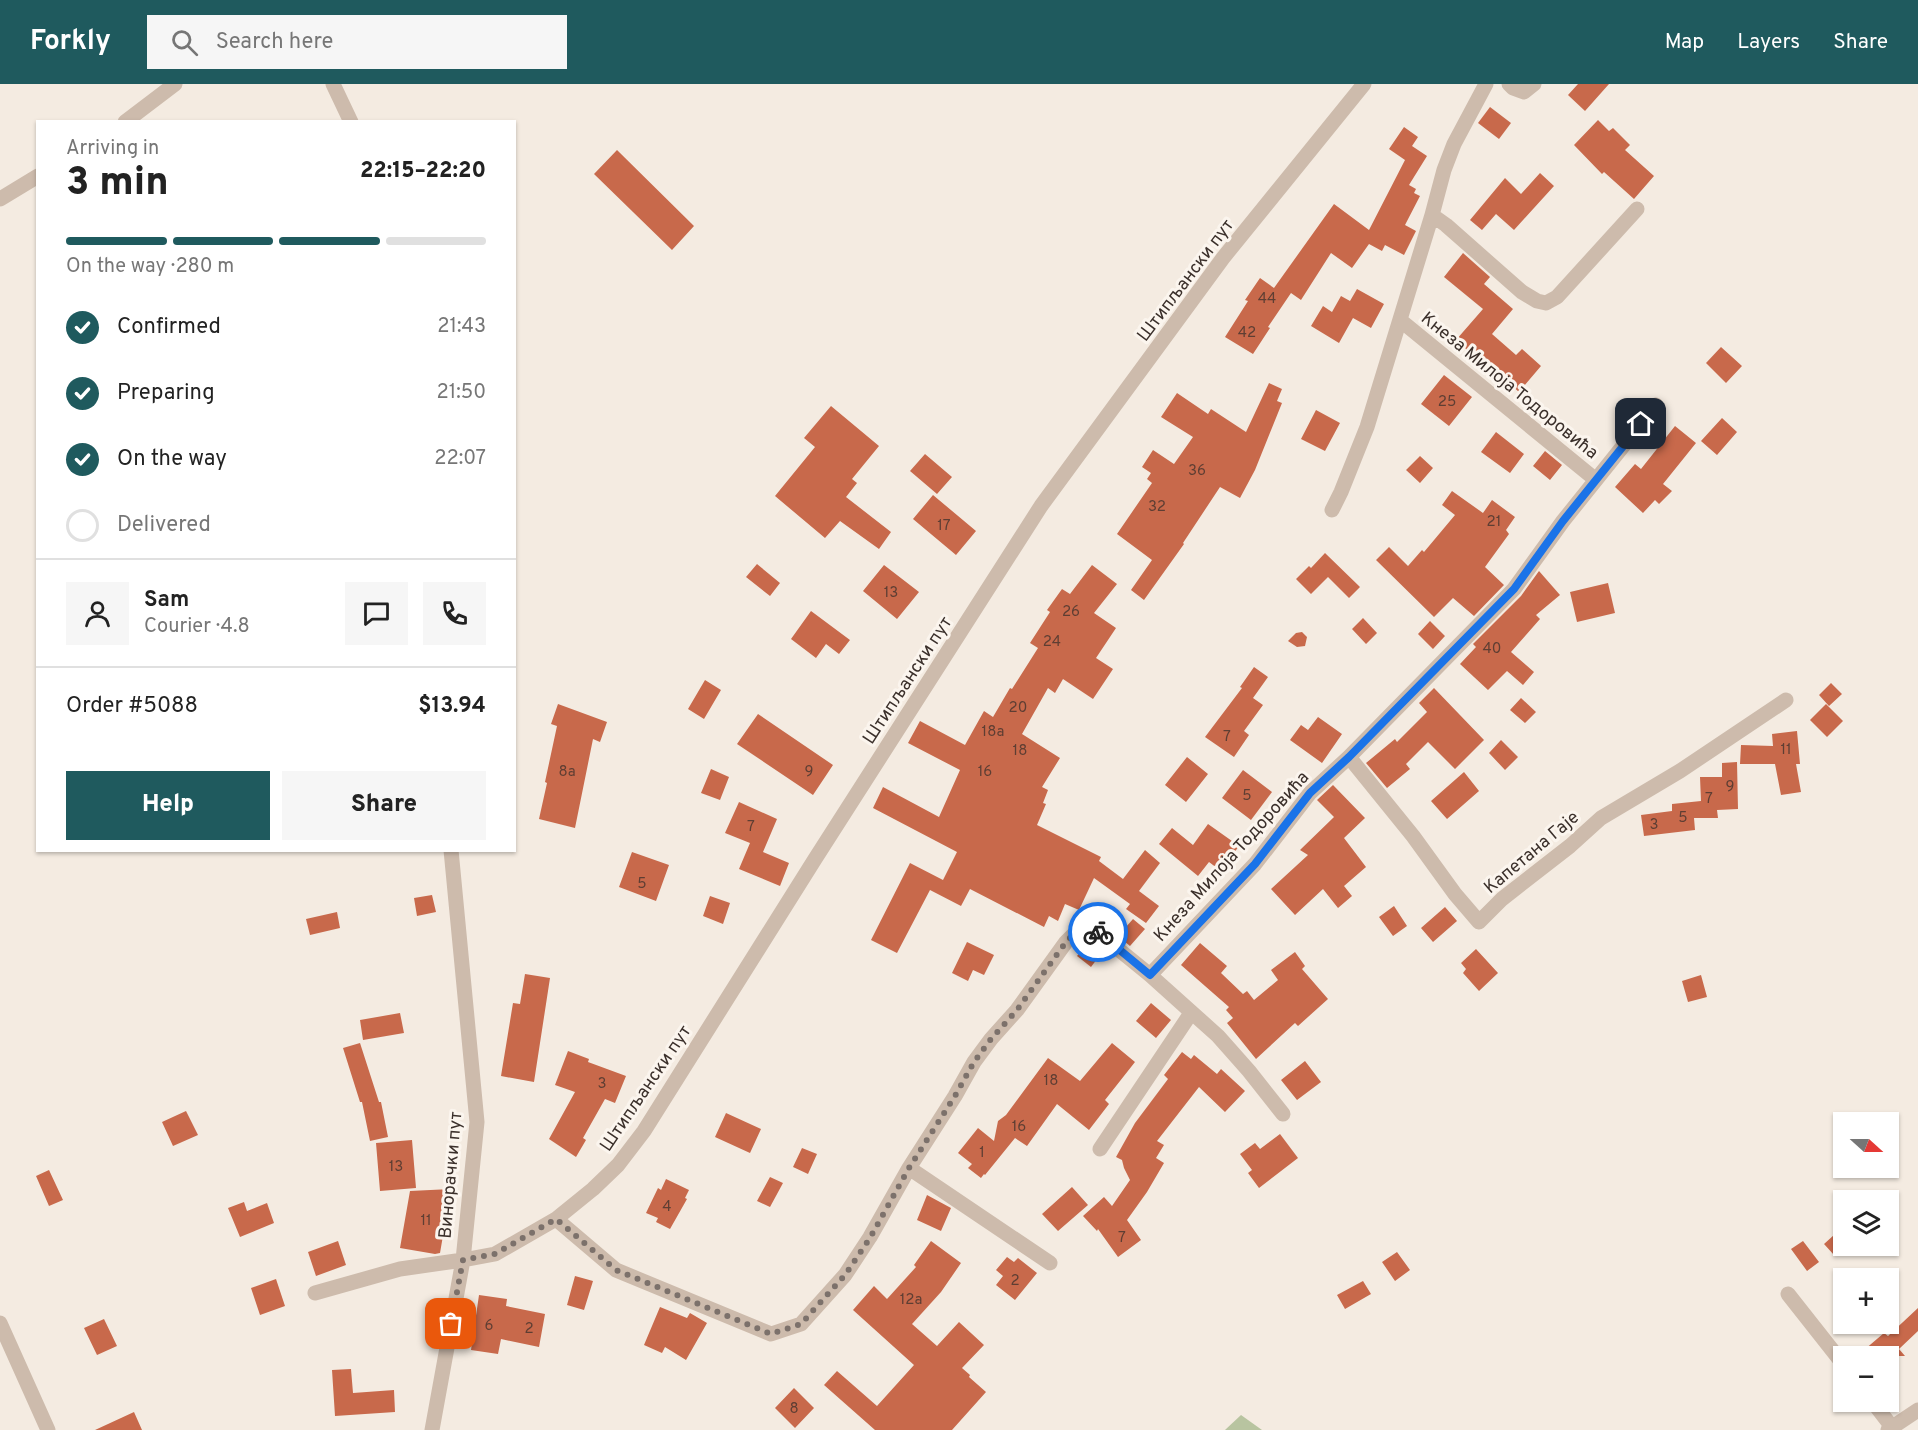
<!DOCTYPE html>
<html lang="en">
<head>
<meta charset="utf-8">
<style>
	body { margin:0; font-family:Overpass,sans-serif; background:#f6f6f6; color:#222; height:100vh; display:flex; flex-direction:column; font-size:22px; white-space:nowrap }
	* { box-sizing:border-box; margin:0 }
	p { font-size:20px; color:#767676 }
	.icon { flex:none; width:33px; height:33px; fill:none; stroke:currentColor; stroke-width:2; stroke-linecap:round; stroke-linejoin:round }
	.map { position:relative; flex:1; overflow:hidden }
	.sheet { position:absolute; left:36px; top:36px; width:480px; height:732px; display:flex; flex-direction:column; background:#fff; border-radius:0px; box-shadow:0 2px 4px #0004 }
	.sheet>* { flex:none }
	.needle { width:39px; rotate:111deg }
	.fabs { position:absolute; left:1833px; top:1028px; display:grid; gap:12px }
	.fabs a { display:grid; place-items:center; width:66px; height:66px; border-radius:0px; background:#fff; box-shadow:0 2px 4px #0004; font-size:30px }
	.pin { position:absolute; display:grid; place-items:center; width:51px; height:51px; color:#fff; margin:-26px; border-radius:12px; box-shadow:0 3px 9px #0006 }
	.courier { position:absolute; display:grid; place-items:center; width:60px; height:60px; margin:-30px; border:4px solid #1a73e8; border-radius:50%; background:#fff; color:#222; box-shadow:0 2px 8px #0007 }
	.head em { font-style:normal; font-weight:800 }
	.head div { display:flex; flex-direction:column-reverse }
	.head { display:flex; align-items:center; justify-content:space-between; height:102px; padding:0 30px }
	h1 { font-size:39px; font-weight:800; line-height:45px }
	.bar { display:grid; grid-template-columns:repeat(4,1fr); gap:9px 6px; align-content:center; height:72px; padding:0 30px }
	.bar i { height:8px; border-radius:4px; background:#e0e0e0 }
	.bar .on { background:#1f5a5e }
	.bar p { grid-column:span 4 }
	.line { display:flex; align-items:center; gap:15px; padding:0 30px; border-top:2px solid #e0e0e0 }
	.line div { flex:1 }
	.round { display:grid; place-items:center; flex:none; width:63px; height:63px; border-radius:0px; background:#f6f6f6 }
	ol { padding:0 30px; list-style:none }
	li { display:flex; align-items:center; gap:18px; height:66px }
	li p { margin-inline-start:auto }
	li .icon { padding:6px; border-radius:50%; background:#1f5a5e; color:#fff; stroke-width:4 }
	li:last-child { color:#767676 }
	li i { width:33px; height:33px; border:3px solid #e0e0e0; border-radius:50% }
	.primary-button { display:flex; gap:12px; margin-top:auto; padding:12px 30px }
	.primary-button a { flex:1; height:69px; border-radius:0px; background:#1f5a5e; color:#fff; font-size:24px; font-weight:800; line-height:69px; text-align:center }
	.primary-button a+a { background:#f6f6f6; color:#222 }
	header { display:flex; align-items:center; gap:36px; box-sizing:border-box; height:84px; padding:0 30px; background:#1f5a5e; color:#fff }
	header strong { font-size:28px }
	nav { display:flex; gap:33px; margin-inline-start:auto; font-size:21px }
	.search { width:420px; height:54px; background:#f6f6f6; display:flex; align-items:center; gap:15px; box-sizing:border-box; padding:0 21px; border-radius:0px; color:#767676; font-size:22px }
	.map>svg:first-child { display:block }
	.green { fill:#b8c4a0 }
	.building { fill:#c8694b }
	.lines { fill:none; stroke-linecap:round; stroke-linejoin:round }
	.minor { stroke:#cdbbac; stroke-width:15 }
	.done { stroke:#7c716b; stroke-width:6; stroke-dasharray:0 10.8 }
	.route { stroke:#1a73e8; stroke-width:8 }
	.labels { text-anchor:middle; stroke-width:6; stroke-linejoin:round; paint-order:stroke }
	.number-label { font-size:15px; fill:#5e3e33 }
	.street-label { font-size:18px; fill:#3b302b; stroke:#fbf5ee }
</style>
</head>
<body>
<header>
<strong>Forkly</strong>
<div class="search"><svg class="icon" aria-label="search" viewBox="0 0 24 24"><circle cx="10" cy="10" r="6"/><path d="M15 15l6 6"/></svg>Search here</div>
<nav><a>Map</a><a>Layers</a><a>Share</a></nav>
</header>
<div class="map">
<svg width="1918" height="1346" viewBox="0 0 1918 1346">
	<rect width="100%" height="100%" fill="#f4ebe1"/>
	<path class="green" d="M1241,1331l21,15h-37z"/>
	<path class="building" d="M1578,0h31l-24,27 -17,-16z
		M1490,23l21,16 -12,16 -21,-16z
		M1598,36l11,11 4,-3 17,17 -5,5 29,26 -20,23 -30,-27 -2,2 -28,-29z
		M1404,43l14,10 -6,9 15,10 -18,29 7,4 -2,4 6,3 -15,29 11,6 -12,24 -19,-10 -3,6 -13,-7 -17,24 -21,-15 -30,47 -10,-7 -23,34 2,1 -17,26 -28,-17 23,-36 -3,-1 15,-22 14,10 60,-84 35,26 36,-70 -16,-11z
		M617,66l77,76 -22,24 -78,-76z
		M1540,89l14,13 -40,44 -18,-16 -14,16 -12,-10 35,-42 16,16z
		M1463,169l27,24 -6,7 29,25 -21,25 24,21 6,-6 19,17 -22,26 -41,-36 -2,2 -20,-18 27,-31 -39,-32z
		M1357,205l27,15 -13,24 -18,-10 -14,25 -28,-17 12,-20 9,6 9,-16 9,5z
		M1721,263l21,19 -16,17 -20,-20z
		M1444,291l28,22 -23,29 -28,-22z
		M1269,299l13,6 -5,12 5,2 -27,67 -15,28 -20,-11 -37,56 1,1 -40,56 -13,-10 21,-30 -35,-26 35,-51 -5,-4 4,-6 -9,-6 11,-17 21,14 19,-27 -32,-20 16,-24 31,21 3,-5 35,23z
		M831,322l48,40 -27,33 5,4 -11,14 45,35 -12,17 -39,-28 -15,17 -50,-42 40,-49 -11,-9z
		M1316,326l24,13 -15,28 -24,-12z
		M1722,334l15,14 -20,23 -16,-14z
		M1675,342l21,17 -33,41 9,7 -13,13 -4,-4 -12,13 -28,-26 20,-23 6,5z
		M1496,348l28,22 -14,19 -29,-21z
		M1545,367l17,14 -12,15 -17,-14z
		M925,370l27,23 -15,17 -27,-23z
		M1420,372l13,12 -13,15 -14,-13z
		M1452,407l31,22 9,-13 23,17 -9,13 3,4 -24,33 19,18 -30,31 -21,-18 -19,19 -58,-57 13,-13 19,19 14,-16 2,2 31,-37 -13,-10z
		M933,411l43,36 -20,24 -43,-36z
		M1325,469l35,34 -11,11 -21,-21 -17,17 -15,-15 13,-13 2,2z
		M757,480l23,19 -10,13 -24,-19z
		M884,481l35,27 -22,27 -34,-28z
		M1092,481l25,19 -23,29 22,15 -20,30 17,11 -20,30 -30,-20 -8,14 -7,-5 -26,46 38,24 -18,29 6,3 -5,13 3,1 -9,21 64,32 -2,4 24,18 22,-29 15,13 -21,28 20,15 -13,17 -20,-14 4,-5 -36,-26 -15,32 -14,-6 -7,17 -9,-5 -5,11 -74,-38 -9,17 -31,-16 -33,63 -26,-13 39,-77 33,17 14,-28 -84,-44 10,-21 56,30 21,-47 -52,-27 12,-22 45,24 19,-34 9,6 17,-29 2,1 26,-41 -8,-5 20,-31 -3,-2 15,-21 8,5z
		M1539,487l21,24 -24,20 4,4 -29,33 23,20 -11,13 -16,-14 -19,19 -28,-26 16,-17 -3,-3 48,-48z
		M1608,499l7,30 -38,9 -7,-30z
		M811,527l39,29 -11,14 -13,-10 -10,14 -25,-19z
		M1363,534l14,15 -11,11 -14,-15z
		M1430,537l15,15 -12,13 -15,-15z
		M1302,548l5,5 -2,9 -8,1 -9,-6 8,-8z
		M1254,583l14,10 -15,21 10,7 -19,26 5,4 -15,22 -29,-20 37,-49 -2,-1z
		M705,596l16,10 -17,29 -16,-10z
		M1831,599l11,11 -13,12 -10,-11z
		M1434,604l50,52 -29,29 -27,-27 -22,22 4,5 -23,19 -21,-25 29,-24 2,3 30,-30 -8,-9z
		M1521,614l15,14 -11,11 -15,-13z
		M558,620l49,18 -7,20 -7,-3 -18,89 -36,-9 8,-36 -2,-1 12,-56 -6,-2z
		M1826,620l17,17 -16,16 -17,-17z
		M758,630l75,51 -20,30 -76,-51z
		M1318,633l24,17 -20,29 -32,-23 11,-15 7,5z
		M1797,647l3,33h-4l5,28 -20,3 -6,-31h-35l1,-19 32,1 -1,-12z
		M1501,656l17,17 -13,13 -16,-17z
		M1187,673l21,17 -22,28 -21,-17z
		M1737,678l1,47 -21,1 1,8h-24l1,12 -51,6 -3,-21 31,-4v-7l29,-3 -1,-24h22v-14z
		M711,685l18,8 -9,23 -19,-7z
		M1243,686l29,22 -21,28 -29,-22z
		M1464,688l15,19 -32,28 -16,-18z
		M1333,701l32,33 -21,20 22,29 -22,19 8,10 -14,12 -15,-19 -28,26 -24,-26 37,-34 -8,-5 34,-33 -17,-17z
		M739,718l38,17 -14,33 26,11 -9,23 -41,-17 11,-26 -25,-10z
		M1208,740l31,22 -18,25 -12,-9 -11,14 -39,-32 13,-16 21,17z
		M632,768l37,13 -13,36 -37,-14z
		M432,811l4,17 -19,4 -3,-18z
		M710,812l20,7 -7,21 -20,-8z
		M1394,822l13,20 -14,10 -14,-19z
		M1445,823l12,14 -24,21 -12,-14z
		M337,828l3,16 -30,7 -4,-16z
		M1133,835l12,10 -15,17 -12,-10z
		M1090,856l13,11 -12,16 -14,-11z
		M967,858l27,13 -10,20 -11,-5 -5,11 -16,-8z
		M1200,859l27,23 -6,7 22,21 4,-3 7,9 24,-20 -7,-10 24,-18 10,14 -3,3 26,30 -30,27 -3,-3 -39,36 -29,-36 6,-5 -7,-8 3,-3 -48,-42z
		M1476,865l22,24 -19,18 -16,-18 3,-4 -5,-6z
		M525,890l25,4 -16,104 -33,-6 12,-73 7,1z
		M1701,891l6,22 -19,5 -6,-21z
		M1151,919l20,17 -15,18 -20,-17z
		M400,929l4,20 -41,7 -3,-20z
		M360,959l19,59h2l7,35 -18,4 -8,-39h-2l-17,-54z
		M1112,959l23,19 -30,38 4,4 -20,26 -32,-26 -30,42 -12,-8 -30,37 -1,-1 -3,4 -13,-10 4,-4 -14,-11 20,-25 16,13 4,-20 8,-6 42,-57 32,23z
		M568,967l21,8 -1,3 38,14 -11,27 -10,-4 -22,39 3,2 -10,17 -27,-18 26,-47 -20,-7z
		M1182,968l9,7 3,-4 23,19 4,-5 24,22 -20,21 -26,-25 -42,54 7,4 -8,13 8,5 -17,29 -20,28 14,20 -23,17 -20,-28 -1,2 -14,-15 21,-19 8,9 18,-26 -6,-12 -2,-8 -6,-3 19,-34 33,-44 -4,-4z
		M1305,977l16,21 -24,18 -16,-20z
		M186,1027l12,24 -25,11 -11,-24z
		M726,1029l35,16 -11,24 -35,-16z
		M1280,1050l18,24 -39,30 -11,-15 4,-3 -12,-16 15,-11 5,6z
		M412,1056l4,48 -36,3 -4,-48z
		M802,1064l15,6 -9,20 -15,-7z
		M49,1086l14,30 -14,6 -13,-30z
		M770,1093l13,6 -13,24 -13,-6z
		M666,1095l23,11 -4,8 2,1 -17,30 -14,-7 2,-4 -12,-5 12,-25 3,2z
		M1072,1103l16,18 -30,26 -16,-17z
		M451,1105l-11,64 -5,1 -35,-6 10,-57z
		M927,1111l24,13 -10,23 -24,-11z
		M244,1118l3,9 20,-8 7,20 -34,14 -12,-29z
		M1844,1142v20l-10,9 -10,-11z
		M338,1157l8,24 -30,11 -8,-24z
		M931,1157l30,22 -20,29 -29,32 25,22 22,-24 25,23 -22,23 8,7 -1,2 17,15 -34,38h-77l-51,-45 13,-14 40,35 37,-41 -61,-55 21,-24 13,13 29,-32 -2,-2z
		M1803,1157l16,21 -12,9 -16,-22z
		M1397,1168l13,18 -15,11 -13,-19z
		M1007,1173l7,5 4,-4 19,15 -22,27 -19,-15 7,-9 -7,-6z
		M575,1192l18,5 -9,29 -17,-5z
		M276,1195l9,27 -25,9 -9,-27z
		M1363,1197l8,13 -26,15 -8,-14z
		M479,1211l28,4 -1,7 39,8 -6,33 -38,-8 -3,15 -27,-4z
		M660,1223l27,11 3,-5 17,10 -21,37 -21,-13 -3,6 -18,-8z
		M1918,1224v23l-19,18 6,7h-48l27,-23 4,3z
		M104,1235l13,27 -20,9 -13,-27z
		M351,1285l2,24 41,-3 1,22 -60,4 -3,-46z
		M794,1304l20,20 -19,20 -20,-20z
		M134,1328l8,18h-47z"/>
	<g class="lines">
		<path class="minor" d="M333,0l18,38
			M1509,0l4,4 11,4 10,-8
			M125,38l50,-38
			M0,115l38,-23
			M1432,131l14,10 76,67 15,9 9,2 11,-6 80,-88
			M1400,236l196,160
			M1332,426l9,-18 26,-65 65,-212 12,-45 10,-26 32,-60
			M1349,673l64,79 42,58 24,28 23,-23 68,-53 31,-28 79,-47 106,-71
			M1150,891l105,-111 55,-71 39,-36 165,-168 49,-68 93,-116
			M1100,1065l91,-136
			M909,1084l141,95
			M556,1135l60,51 155,64 30,-10 44,-49 25,-38 39,-69 46,-72 19,-34 17,-23 26,-29 49,-68 8,-8 17,-7 59,48 68,61 31,35 34,43
			M315,1209l85,-24 63,-9 32,-6 61,-35 37,-30 25,-24 26,-34 171,-272 226,-353 182,-248 141,-174
			M1788,1210l56,71
			M0,1239l48,107
			M1872,1317l20,26
			M432,1346l31,-170 14,-138 -26,-272
			M1888,1346l30,-20"/>
	</g>
	<g class="lines">
		<path class="done" d="M451,1240l12,-64 32,-6 61,-35 60,51 155,64 30,-10 44,-49 25,-37 39,-70 46,-72 19,-34 17,-23 26,-29 49,-68 8,-8 17,-7 7,5"/>
		<path class="route" d="M1098,848l52,43 105,-111 55,-71 39,-36 165,-168 49,-68 78,-97"/>
	</g>
	<g class="labels">
		<g class="number-label">
			<text x="1267" y="219">44</text>
			<text x="1247" y="253">42</text>
			<text x="1447" y="322">25</text>
			<text x="1197" y="391">36</text>
			<text x="1157" y="427">32</text>
			<text x="1494" y="442">21</text>
			<text x="944" y="446">17</text>
			<text x="891" y="513">13</text>
			<text x="1071" y="532">26</text>
			<text x="1052" y="562">24</text>
			<text x="1492" y="569">40</text>
			<text x="1018" y="628">20</text>
			<text x="993" y="652">18a</text>
			<text x="1227" y="657">7</text>
			<text x="1786" y="670">11</text>
			<text x="1020" y="671">18</text>
			<text x="567" y="692">8a</text>
			<text x="809" y="692">9</text>
			<text x="985" y="692">16</text>
			<text x="1730" y="707">9</text>
			<text x="1247" y="716">5</text>
			<text x="1709" y="719">7</text>
			<text x="1683" y="738">5</text>
			<text x="1654" y="745">3</text>
			<text x="751" y="747">7</text>
			<text x="642" y="804">5</text>
			<text x="1051" y="1001">18</text>
			<text x="602" y="1004">3</text>
			<text x="1019" y="1047">16</text>
			<text x="982" y="1073">1</text>
			<text x="396" y="1087">13</text>
			<text x="667" y="1127">4</text>
			<text x="426" y="1141">11</text>
			<text x="1122" y="1158">7</text>
			<text x="1015" y="1201">2</text>
			<text x="911" y="1220">12a</text>
			<text x="489" y="1246">6</text>
			<text x="529" y="1249">2</text>
			<text x="794" y="1329">8</text>
		</g>
		<g class="street-label">
			<text transform="translate(1185 196) rotate(-53)" y="6">Штипљански пут</text>
			<text transform="translate(1510 301) rotate(39)" y="6">Кнеза Милоја Тодоровића</text>
			<text transform="translate(907 596) rotate(-57)" y="6">Штипљански пут</text>
			<text transform="translate(1531 768) rotate(-40)" y="6">Капетана Гаје</text>
			<text transform="translate(1231 772) rotate(-48)" y="6">Кнеза Милоја Тодоровића</text>
			<text transform="translate(645 1004) rotate(-56)" y="6">Штипљански пут</text>
			<text transform="translate(450 1091) rotate(-85)" y="6">Винорачки пут</text>
		</g>
	</g>
</svg>
<div class="fabs">
<a><svg class="needle" viewBox="-14 -14 28 28"><path d="M0-13l5 13h-10z" fill="#e53935"/><path d="M0 13l5-13h-10z" fill="#767676"/></svg></a>
<a><svg class="icon" aria-label="layers" viewBox="0 0 24 24"><path d="M12 4l9 5-9 5-9-5zM3 14l9 5 9-5"/></svg></a>
<a>+</a>
<a>−</a>
</div>
<div class="pin" style="left:451px;top:1240px;background:#ea580c"><svg class="icon" aria-label="bag" viewBox="0 0 24 24"><path d="M5 8h14l-1 12H6zM9 8a3 3 0 0 1 6 0"/></svg></div>
<div class="pin" style="left:1641px;top:340px;background:#1f2937"><svg class="icon" aria-label="home" viewBox="0 0 24 24"><path d="M3 11l9-7 9 7M6 9v11h12V9"/></svg></div>
<div class="courier" style="left:1098px;top:848px"><svg class="icon" aria-label="bike" viewBox="0 0 24 24"><circle cx="6" cy="16" r="4"/><circle cx="18" cy="16" r="4"/><path d="M6 16l4-8h5l3 8M10 8l3 8H6M13 5h3"/></svg></div>
<section class="sheet">
<div class="head"><div><h1>3 min</h1><p>Arriving in</p></div><em>22:15–22:20</em></div>
<div class="bar"><i class="on"></i><i class="on"></i><i class="on"></i><i></i><p>On the way · 280 m</p></div>
<ol>
<li><svg class="icon" aria-label="check" viewBox="0 0 24 24"><path d="M5 12l5 5 9-10"/></svg>Confirmed<p>21:43</p></li>
<li><svg class="icon" aria-label="check" viewBox="0 0 24 24"><path d="M5 12l5 5 9-10"/></svg>Preparing<p>21:50</p></li>
<li><svg class="icon" aria-label="check" viewBox="0 0 24 24"><path d="M5 12l5 5 9-10"/></svg>On the way<p>22:07</p></li>
<li><i></i>Delivered</li>
</ol>
<div class="line" style="height:108px"><a class="round"><svg class="icon" aria-label="person" viewBox="0 0 24 24"><circle cx="12" cy="8" r="4"/><path d="M4 21q1-7 8-7t8 7"/></svg></a><div><b>Sam</b><p>Courier · 4.8</p></div><a class="round"><svg class="icon" aria-label="chat" viewBox="0 0 24 24"><path d="M4 5h16v11H9l-5 4z"/></svg></a><a class="round"><svg class="icon" aria-label="phone" viewBox="0 0 24 24"><path d="M5 4h4l2 5-3 2q2 4 5 5l2-3 5 2v4C11 20 4 13 5 4z"/></svg></a></div>
<div class="line" style="height:78px"><div>Order #5088</div><b>$13.94</b></div>
<div class="primary-button"><a>Help</a><a>Share</a></div>
</section>
</div>
</body>
</html>
